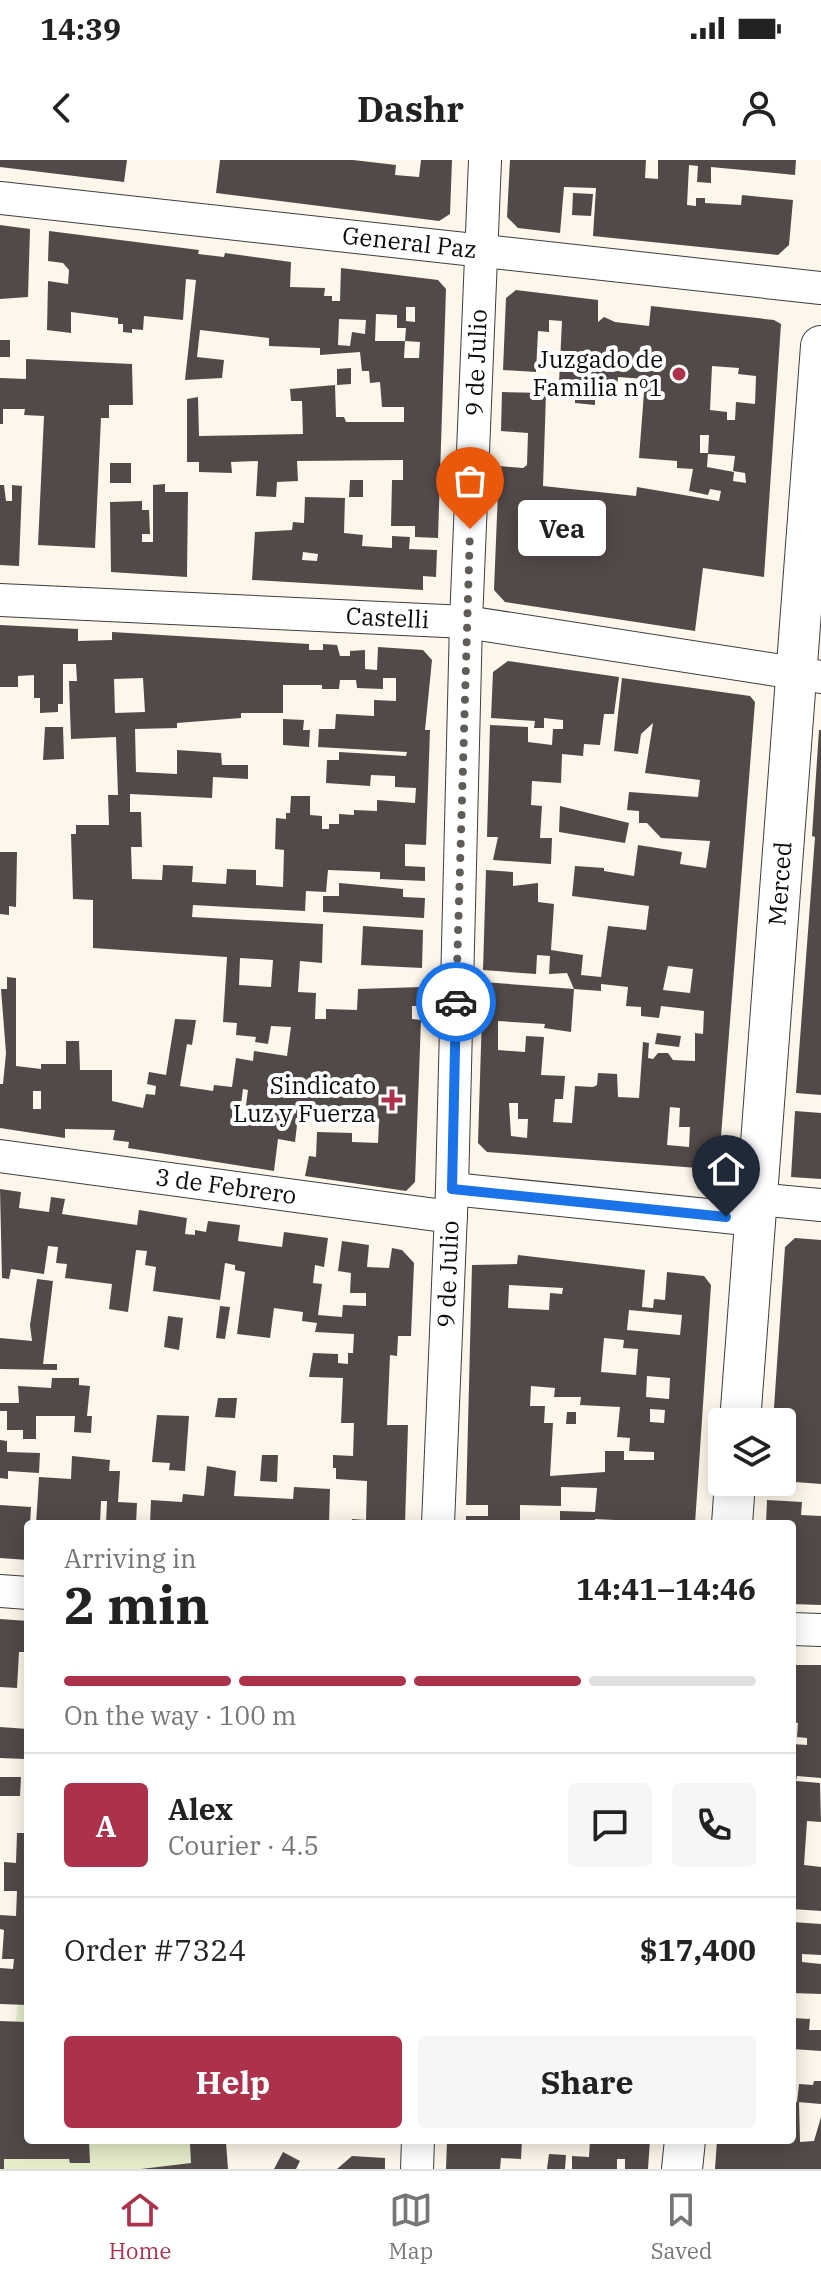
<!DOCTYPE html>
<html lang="en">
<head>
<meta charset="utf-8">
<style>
	body { margin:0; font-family:"IBM Plex Serif",serif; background:#f6f6f6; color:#222; height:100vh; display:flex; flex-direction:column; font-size:30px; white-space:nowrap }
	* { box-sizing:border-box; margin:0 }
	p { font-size:26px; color:#767676 }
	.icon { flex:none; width:44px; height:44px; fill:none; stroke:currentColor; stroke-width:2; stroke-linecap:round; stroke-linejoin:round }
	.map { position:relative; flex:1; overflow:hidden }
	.drawer { position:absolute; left:24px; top:1360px; width:772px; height:624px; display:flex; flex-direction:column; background:#fff; border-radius:8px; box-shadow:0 4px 20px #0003 }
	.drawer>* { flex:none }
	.tools { position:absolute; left:708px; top:1248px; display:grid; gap:16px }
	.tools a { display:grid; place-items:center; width:88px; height:88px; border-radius:8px; background:#fff; box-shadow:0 4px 20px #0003; font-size:40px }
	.pin { position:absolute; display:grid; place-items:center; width:68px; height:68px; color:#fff; margin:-82px -34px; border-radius:50% 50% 50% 0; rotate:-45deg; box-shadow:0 0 8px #0007 }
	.pin .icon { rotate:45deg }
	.courier { position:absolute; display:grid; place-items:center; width:80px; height:80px; margin:-40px; border:6px solid #1a73e8; border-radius:50%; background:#fff; color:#222; box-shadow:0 2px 10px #0007 }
	.bubble { position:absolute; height:56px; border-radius:8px; background:#fff; box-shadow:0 4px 20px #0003; font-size:26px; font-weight:700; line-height:56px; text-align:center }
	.overview em { font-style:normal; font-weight:700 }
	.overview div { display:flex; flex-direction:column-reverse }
	.overview { display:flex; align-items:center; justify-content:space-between; height:136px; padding:0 40px }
	h1 { font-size:52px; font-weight:700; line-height:60px }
	.bar { display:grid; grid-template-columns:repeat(4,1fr); gap:12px 8px; align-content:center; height:96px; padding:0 40px }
	.bar i { height:10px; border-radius:6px; background:#e0e0e0 }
	.bar .selected { background:#ac314b }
	.bar p { grid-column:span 4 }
	.line { display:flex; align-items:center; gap:20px; padding:0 40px; border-top:2px solid #e0e0e0 }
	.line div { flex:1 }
	.round { display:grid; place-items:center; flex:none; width:84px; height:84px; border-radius:8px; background:#f6f6f6 }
	.primary-button { display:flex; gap:16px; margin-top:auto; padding:16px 40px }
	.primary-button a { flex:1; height:92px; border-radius:8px; background:#ac314b; color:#fff; font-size:32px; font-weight:700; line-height:92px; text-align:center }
	.primary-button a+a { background:#f6f6f6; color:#222 }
	.status { display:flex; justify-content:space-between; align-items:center; height:56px; padding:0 40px; background:#fff; direction:ltr }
	.status svg { height:22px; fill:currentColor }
	header { display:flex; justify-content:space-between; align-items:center; height:104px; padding:0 40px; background:#fff; font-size:36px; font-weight:700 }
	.menu { display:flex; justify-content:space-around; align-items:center; height:112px; border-top:2px solid #e0e0e0; background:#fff; font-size:22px; color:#767676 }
	.menu a { display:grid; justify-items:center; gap:4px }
	.menu .selected { color:#ac314b }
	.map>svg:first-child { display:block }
	.pitch { fill:#e5ecc9 }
	.building { fill:#524a48; fill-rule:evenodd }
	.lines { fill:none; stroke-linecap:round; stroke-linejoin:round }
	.minor-casing { stroke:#3e3e3e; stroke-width:34 }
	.tertiary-casing { stroke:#3e3e3e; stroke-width:42 }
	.minor { stroke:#fff; stroke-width:32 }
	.tertiary { stroke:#fff; stroke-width:40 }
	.done { stroke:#605d59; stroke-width:8; stroke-dasharray:0 14.4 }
	.route { stroke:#1a73e8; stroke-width:10 }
	.poi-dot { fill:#ac314b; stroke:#fff; stroke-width:3 }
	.labels { text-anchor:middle; stroke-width:8; stroke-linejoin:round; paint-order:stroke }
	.street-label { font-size:24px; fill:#0b0b0b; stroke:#fff }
	.poi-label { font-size:24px; fill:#0b0b0b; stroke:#fff; text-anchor:end }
</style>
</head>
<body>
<div class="status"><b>14:39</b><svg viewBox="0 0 49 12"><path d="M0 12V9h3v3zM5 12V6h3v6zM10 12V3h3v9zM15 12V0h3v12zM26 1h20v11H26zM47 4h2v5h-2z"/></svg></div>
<header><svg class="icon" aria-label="back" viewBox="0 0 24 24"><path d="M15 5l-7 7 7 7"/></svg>Dashr<svg class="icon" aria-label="person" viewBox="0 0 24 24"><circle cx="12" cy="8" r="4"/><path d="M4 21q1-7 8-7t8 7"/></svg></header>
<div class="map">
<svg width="821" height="2009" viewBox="0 0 821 2009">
	<rect width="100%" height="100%" fill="#fdf6ea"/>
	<path class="pitch" d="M22,1806h6v174h185v29h-213z"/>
	<path class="building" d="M0,0h127l-3,22 -124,-15z
		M220,0h133l43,5 -1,10 24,2 2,-17h31l-2,54 -11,7 -223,-28z
		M510,0h136l-1,18 13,1v-19h138l-1,15 -84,-8v16l-14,-1 1,-16 -9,-1 -2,40 9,1v-8h9v5l36,2 1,-10 51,5 -4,45 -11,10 -185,-19 3,-48 -32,-1 -4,46 -42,-5 -11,-11z
		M573,33l20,1 -2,22 -19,-1z
		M0,65l30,4 -2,68 -28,2z
		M49,71l150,19 -1,4 26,3 1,-4 66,9 -1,25 35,1 -1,8h8v5h8l1,-33 97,12 8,9 -8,249 -23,-1v-11h-24l1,-46h11v-20l-106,1 1,20 -21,1 -1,15 -20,-1 2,-35 -27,1 1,11 -33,-1v-10h-12v-63l11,-2 1,39 104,-2 -1,-33h-11l-1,-12 45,-4 1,32h8l2,5h58v-15h-22l-2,-25 -10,1 -1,-12h-7l-2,-19 -40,3v-7l-51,-2v-8l-69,-8 -3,27 27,3 -2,18 -37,2 11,-100 -10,-1 -3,41 -39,-4 -1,14 -11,-1v4l-9,-1v-8h-5v-6l-47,-6v21l-24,-3 1,-49 20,3 1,-14 -6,-7 -15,-2zM406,147h9v15l-9,-1zM376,154l21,1v13h9l-1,13h-30zM339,159l27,1 -1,14 -13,-2 -2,14 -12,-1zM405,181l15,1 -1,16h-15z
		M516,130l82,10v22l6,-5 11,5 34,4 2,-20 123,14 7,4 -17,253 -61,-9 -8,63 -190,-29 -11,-12 5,-124 24,2 4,-3 1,-32 -27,-2 1,-39 44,1 -3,93 93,10 1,-9 82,14 2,-10 -11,-2 -2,6 -19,-4 4,-22 -16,-1v-7l-38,-3 6,-79 -27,-2 -1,17 -22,-2v13l-20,-2v-19l-16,-1 3,-62 -13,-1v12l-11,-1 -2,41 -33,-2 3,-72zM712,206l27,2 -1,6 18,2 -1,28 -19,-2 -1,18h-8v-8l-17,-2zM700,275h9l-1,19 27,2 -2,15 12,2 1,10 -13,-2 1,-9 -27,-5 1,-14h-8z
		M0,180h10v17h-10z
		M26,199l106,5 1,41h-24v13h-8l-6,130 -57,-3 6,-129 -20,-1 1,-6h-22v15h-3v-46l26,1z
		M351,208v16l-14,1v-16z
		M110,303h21v20h-21z
		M350,320h13v17h-14z
		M165,324v8h23l-1,85 -76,-5 -1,-70 32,-1v9h7l1,24h-8v8h11v-57z
		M0,325h4l2,16h6v-16l10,1 -3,80 -19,-1z
		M305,337l40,1 -1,35 19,2 -1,11 30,2v-12l18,1 -1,12 28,1 -1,27 -13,-1v14l-171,-10 3,-48 37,-2 1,-8 11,1zM303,392l15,2 -1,7 -15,-1z
		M0,465l78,4v12l34,-1v-8l197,12v6h14v-6l14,1 3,11h10v-5l15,-1v19l12,1 1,-23 45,3 9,10 -7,70h5l-4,115 -21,-1v22l20,1v14l-45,-2v-7l-52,-2 -2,22 -20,-1 -1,20 -112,-6 -1,12 131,7 -1,39 -22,-2 -2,31 18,1 -1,26h11v-10l31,1 1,-21 64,-2 -1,19h-9v13l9,1 -6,162 -9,9 -101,-15 4,-20 7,1 1,-25 35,1v9l26,1 1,-22 -81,-4 -3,25 -17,-3 -4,32 -146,-23 1,-6 -16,-2 2,-10 -50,-1v9l-65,-10v-44h3l3,-31 -5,-64h6v-12l9,1v88l25,3v-5h25v-23h13l1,29h32v31l31,7 3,-14 9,1 1,-9 -9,-2 2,-12 17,3 9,-56 21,1 -4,25 -5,-1 -7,42 33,5 1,-6 18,2 4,-29 17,3 1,-10 33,5 4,-29 -20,-1 -3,18 -13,-2 1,-5 -20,-2 1,-12 -14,-1 4,-65 -134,-9v-48l-20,-1 -2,-65h5v-9h33l-1,-30h10l-2,-58 -45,2 -2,-58h8l-1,-17h-13v40h-5v8l-18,1v-15h-6v-23l-16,1v11h-18zM143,518l2,34 -30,1 -1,-34zM383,518h13v23l-22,-1v16l-38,-2 -1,15h-16l-1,18 89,5 -1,4 -67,-4v8h-12l-1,23 44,3 1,-11 24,1v11l21,1 -1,15 -38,-3v11l-23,-1v5l-15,-1v10h-10v5h-7v-13l-12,-1v-19h-19l-1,17h-4v6l-10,-1 -1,31 9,1 -1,37 -27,-2v-15l-29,-1 -1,15 -34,-2 1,-16 -30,-1 -1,15 -30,-1 -1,-32h11l-1,-35h-11v-18l82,4 1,-21 35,2v-14h-26l-1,-12 -44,-3v24l-41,-2 -1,-43 42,-1v-5l64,-5v-5h42v-28h39v4h17l1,-9h16l1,8 26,1zM240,798l33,2 -2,27 -32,-2zM243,929l5,1 -4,30 -5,-1zM33,931h8v18h-8z
		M508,501l111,16 -5,37h-10l-4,31 -16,-1 -1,12 -21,-2 -1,29 -29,-2 -1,24 11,1 -2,32h12l-1,26 -58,-4 5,-23h-11l3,-112 38,2v15l24,3 1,-16h10v-9l-19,-2v10h-10l1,-7 -44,-3 2,-46z
		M622,518l128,18 5,6 -36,460 -8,7 -224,-17 -9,-9 5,-161 91,7 -3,43 -27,-4 1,-4 -47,-3v29l27,2 1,-16 18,1 -3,38 24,1 -2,23h-8l-2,23 19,1 3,-37 18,1 4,-2 1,-12 19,1 1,23 21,1 4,-56 6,1 -1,15 5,1 5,-6h10l5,7 22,1v-28l8,1 1,-23 -43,-5 -2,12 -18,-2v-9l-15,-1 2,-19 -27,-3v7l-27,-2 -7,-16 -18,1 1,-18 -13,-1 -1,19 -53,-4 3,-100 27,2v14l25,-3v19l16,2 -3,46 32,5 -2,20 20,2 7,-51 38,4 3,-24 -77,-10 3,-30 29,2v3l30,5 4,-31 44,7 -2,12 26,4 4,-27 -49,-3 -14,-15h-8v-12l-12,-1 2,-18 69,5 2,-17 -55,-7 8,-50 -12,11 -3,20 -24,-3zM668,806l25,3 -3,24 -27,-3zM509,943h9v16h10l-1,19 -16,-2zM670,947l10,1 -1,19h11l-1,20 -22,-2z
		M283,559l21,1 -1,10h7l-1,17 -26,-2z
		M45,567h18l1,32 -21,1z
		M819,570h2v365l-25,-2 19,-256 -3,-1z
		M560,646l69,17 -4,20 -66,-11z
		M0,692h17l-1,55 -7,-1v9l-9,-1z
		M339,723l64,6v8l22,1 -1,20 -101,-6v-16h16z
		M363,766l60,4 -1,38 -61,-3z
		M657,873l24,3 -2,11 -24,-3z
		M795,951l26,2v66l-30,-2z
		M0,1029l21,3 -2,16 30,4 2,-15 14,2 -3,15 75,11 2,-15 48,8 -2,16 10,1v-5l11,2 2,-11 32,4 -2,16 44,6 2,-15 44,6 -4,29 -9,-2 -2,18 9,1 -4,31 24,2 1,-12 23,1v-13h-16l1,-20 -13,-2 4,-30 27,4 -2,22 22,1 3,-20 10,2 12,13 -3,73h-13l-1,20 -7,-1 -3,70h21l-3,99h-53v-5l14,1 1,-39 -31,-2v-11h-3v-13l20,1 1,-33h-13l2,-45 -34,-1 4,-24 25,1v9l10,1v-11h5l1,-19 -39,-2 2,-9 -15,-2 1,-9 -29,-4 -4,30 -33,-4 8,-62 -10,-2v-5l-10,-2 -5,37 -67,-9 3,-24 -11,-2 2,-14 -11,-1 -8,62 -19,-3 3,-25 -47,-6 2,-14 -11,-1 2,-16 -10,-1 -4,28 -33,-5 -2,10 -7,-1z
		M795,1078l26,2v244l-39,-3v-59h-9l12,-175z
		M518,1095l127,15 -3,37 11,1 1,-9 11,1 2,-28 37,4 7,9 -16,239 -100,-5v5h-35v-13l35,1 2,-24 -36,-1v19l-41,-1v19h-54v-8h22v-11h-22l6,-240 45,-1zM509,1125l54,3 -1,6 -12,-1 -1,17 -41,-2zM629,1150l53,5 -2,20 -53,-5zM604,1178l20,2 -1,8 15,1 -2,26 -35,-3zM647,1216l23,2 -1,21 -23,-2zM531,1226l24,2 -1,9h27l-1,8 40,2 -3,30 13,1 -1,13 25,1v8h-30v-9h-19v21l-55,4 3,-53h-9l1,-17h-15zM650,1249l15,1 -1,13 -14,-1z
		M37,1119l16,2 -10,83h14v6l-57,-1v-31l32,3 -2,-16z
		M220,1146l10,1 -5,32 -9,-1z
		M168,1156l15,2 -4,32 -15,-3z
		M52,1218h27v7l11,1 -3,30h5l-1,17 -17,-1 1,-16h-39v23h-13v-9h-16v-19h-7v-8h19l-1,-17 33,2z
		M218,1238h19l-2,20 -20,-1z
		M567,1252h9v12h-10z
		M157,1255l32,1 -4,55 -16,-1 1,-7 -18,-1z
		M0,1280l7,1v11l33,1 -1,20 -31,-2v8l-8,-1z
		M262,1295h16l-1,27 -17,-1z
		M72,1296l38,4 -1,11h11l-2,31 19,1 -1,21h-30l1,-23h-6l-1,23h-64l3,-47 32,2z
		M207,1306l29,5 -2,25 59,3 1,-12 36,2 -1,35h-179l1,-24 31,2 1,-8 21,2z
		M767,1340l35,2 -1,13 20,1v89l-29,-1v-80h-26z
		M0,1345l31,2 -3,53 -28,-2z
		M0,1459l28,2v51h-4l1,-20h-6l-2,36 -17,-1z
		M792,1505h29v113l-24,-2 -1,5 24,2 1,39 -14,-1 -3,44 17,2v44l-29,-2v-165l15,1v-7l-10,-1 1,-14 -6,-1z
		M0,1567l28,2v41h-3v-11l-25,-1z
		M0,1617h21l-1,19h-20z
		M17,1673h11v172l-28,-1v-36l13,1 1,-10h-12l2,-29 -4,-1v-14l16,1 1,-25h-13v-29l12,1z
		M792,1762l29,2v31l-19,-1v8l19,2v30l-29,-1z
		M26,1849l2,131h61l1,23h-20l-1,-4h-65v10h-4v-148l25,1z
		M792,1858l18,1 -1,11h12v21l-29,-2z
		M814,1921h7v23l-24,-2 2,-18 14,1z
		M792,1942h7l1,40 14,-1 7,-24v52h-106l2,-29h75z
		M447,1980h75l-1,19 -20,-1 -1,11h-54z
		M590,1980h60l-2,29h-23v-10h-8v10h-45v-13l17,1z
		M226,1982l2,27h-87l50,-6 -1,-19z
		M283,1992l17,9 -4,8h-22z
		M549,1994l17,1 -1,14h-18z
		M352,1996l33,2v11h-48z"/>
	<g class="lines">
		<g class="minor-casing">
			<g id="minor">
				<path id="s1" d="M0,38l821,90"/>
				<path id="s2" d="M0,440l466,22 355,55"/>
				<path id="s3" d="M0,996l451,61"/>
				<path d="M452,1029l304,31"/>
				<path d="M757,1039l64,6"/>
				<path id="s4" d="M438,1364l14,-335 14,-567 19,-462"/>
				<path d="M0,1431l28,2"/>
				<path d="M792,1469l29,1"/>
				<path d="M417,2009l1,-29"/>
			</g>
		</g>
		<g class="tertiary-casing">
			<g id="tertiary">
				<path id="s5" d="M740,1262l81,-1076"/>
				<path d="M732,1364l3,-42"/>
				<path d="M682,2009l3,-29"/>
			</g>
		</g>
		<use href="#minor" class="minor"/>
		<use href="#tertiary" class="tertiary"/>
	</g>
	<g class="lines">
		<path class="done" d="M456,842l14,-473"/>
		<path class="route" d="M456,842l-4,187 274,28"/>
	</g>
	<g class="poi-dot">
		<circle cx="679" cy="214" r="8"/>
		<path d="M388 928h8v8h8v8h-8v8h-8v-8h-8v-8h8z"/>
	</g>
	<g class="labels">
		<g class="street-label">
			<text dy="8" stroke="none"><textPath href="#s1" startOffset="412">General Paz</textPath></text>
			<text dy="8" stroke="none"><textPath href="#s4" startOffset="1162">9 de Julio</textPath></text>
			<text dy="8" stroke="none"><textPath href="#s2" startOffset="388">Castelli</textPath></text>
			<text dy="8" stroke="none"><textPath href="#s5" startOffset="540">Merced</textPath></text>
			<text dy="8" stroke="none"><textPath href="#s3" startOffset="228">3 de Febrero</textPath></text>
			<text dy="8" stroke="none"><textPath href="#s4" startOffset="250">9 de Julio</textPath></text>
		</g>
		<g class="poi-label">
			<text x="663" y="208">Juzgado de<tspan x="663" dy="28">Familia nº1</tspan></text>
			<text x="376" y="934">Sindicato<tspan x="376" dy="28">Luz y Fuerza</tspan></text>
		</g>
	</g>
</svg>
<div class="tools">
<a><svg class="icon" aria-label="layers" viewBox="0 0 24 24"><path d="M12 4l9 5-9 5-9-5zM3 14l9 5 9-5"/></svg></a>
</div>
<div class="pin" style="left:470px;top:369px;background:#ea580c"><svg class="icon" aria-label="bag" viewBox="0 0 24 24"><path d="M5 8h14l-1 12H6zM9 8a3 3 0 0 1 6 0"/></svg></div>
<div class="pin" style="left:726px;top:1057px;background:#1f2937"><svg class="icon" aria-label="home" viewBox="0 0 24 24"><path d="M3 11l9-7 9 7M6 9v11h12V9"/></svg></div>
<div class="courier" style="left:456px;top:842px"><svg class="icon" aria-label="car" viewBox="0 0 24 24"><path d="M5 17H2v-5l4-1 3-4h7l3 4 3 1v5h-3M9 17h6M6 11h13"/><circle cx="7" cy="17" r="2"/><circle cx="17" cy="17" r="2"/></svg></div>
<div class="bubble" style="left:518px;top:340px;width:88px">Vea</div>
<section class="drawer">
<div class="overview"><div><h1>2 min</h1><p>Arriving in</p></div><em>14:41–14:46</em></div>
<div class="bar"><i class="selected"></i><i class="selected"></i><i class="selected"></i><i></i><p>On the way · 100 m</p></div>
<div class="line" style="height:144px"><b class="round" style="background:#ac314b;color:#fff">A</b><div><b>Alex</b><p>Courier · 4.5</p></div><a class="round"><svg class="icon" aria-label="chat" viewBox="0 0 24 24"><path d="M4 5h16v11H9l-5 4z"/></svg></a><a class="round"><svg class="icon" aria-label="phone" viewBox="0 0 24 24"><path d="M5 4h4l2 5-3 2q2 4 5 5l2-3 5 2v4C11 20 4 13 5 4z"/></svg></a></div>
<div class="line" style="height:104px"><div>Order #7324</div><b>$17,400</b></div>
<div class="primary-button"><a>Help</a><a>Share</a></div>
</section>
</div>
<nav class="menu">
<a class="selected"><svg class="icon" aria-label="home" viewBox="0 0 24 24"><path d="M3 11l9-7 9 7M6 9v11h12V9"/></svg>Home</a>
<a><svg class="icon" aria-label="map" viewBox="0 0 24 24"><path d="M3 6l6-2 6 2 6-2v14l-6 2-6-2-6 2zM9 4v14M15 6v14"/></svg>Map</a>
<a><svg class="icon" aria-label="saved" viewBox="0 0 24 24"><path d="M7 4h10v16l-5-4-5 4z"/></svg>Saved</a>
</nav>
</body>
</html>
